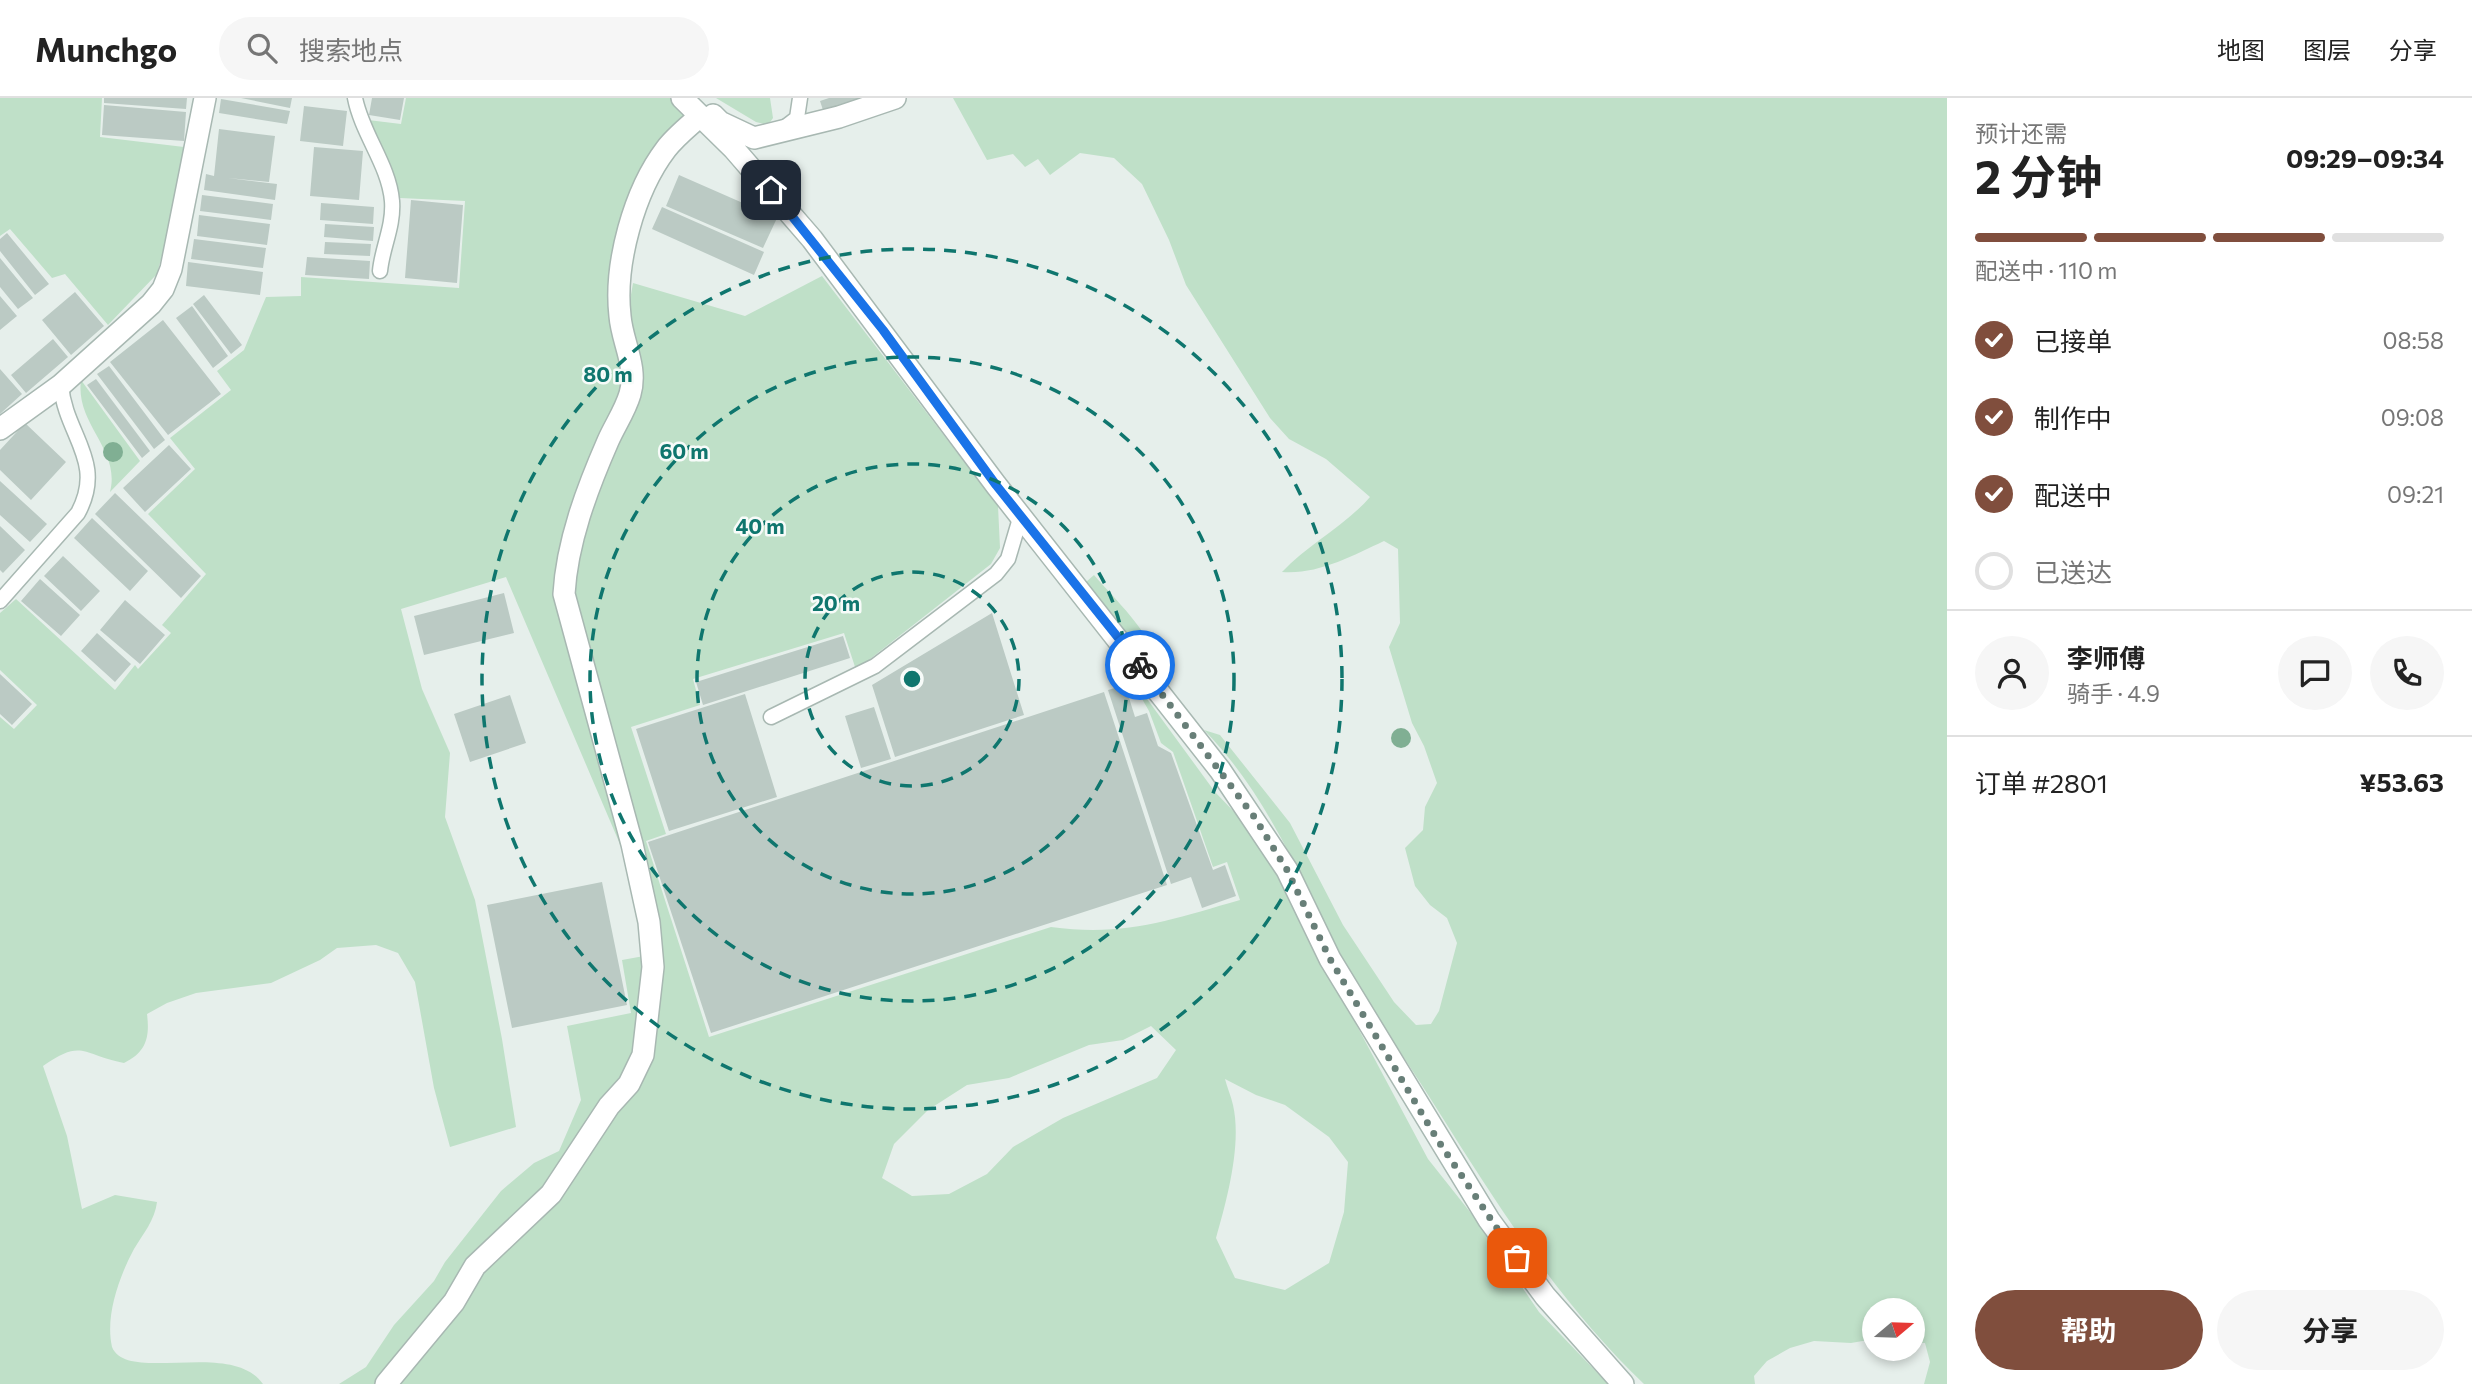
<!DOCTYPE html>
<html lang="zh">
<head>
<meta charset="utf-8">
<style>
	body { margin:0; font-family:Commissioner,"Noto Sans SC",sans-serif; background:#f6f6f6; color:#222; height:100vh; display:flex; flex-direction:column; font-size:26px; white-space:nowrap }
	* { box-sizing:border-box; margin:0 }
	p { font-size:23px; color:#767676 }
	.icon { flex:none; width:38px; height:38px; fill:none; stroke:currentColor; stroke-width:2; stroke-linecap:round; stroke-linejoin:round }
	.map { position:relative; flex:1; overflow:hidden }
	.side { display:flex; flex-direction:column; background:#fff; width:525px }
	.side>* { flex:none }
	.needle { width:46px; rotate:71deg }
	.controls { position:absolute; left:1862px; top:1200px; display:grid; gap:14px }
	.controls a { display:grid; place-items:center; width:63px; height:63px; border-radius:50%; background:#fff; box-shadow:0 4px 10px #0003; font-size:35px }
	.pin { position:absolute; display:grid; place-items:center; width:60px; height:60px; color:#fff; margin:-30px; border-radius:14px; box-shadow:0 4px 10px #0006 }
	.courier { position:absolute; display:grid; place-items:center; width:70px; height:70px; margin:-35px; border:5px solid #1a73e8; border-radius:50%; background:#fff; color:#222; box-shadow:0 2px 9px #0007 }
	.overview em { font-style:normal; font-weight:700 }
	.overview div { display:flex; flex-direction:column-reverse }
	.overview { display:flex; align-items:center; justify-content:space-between; height:119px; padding:0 28px }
	h1 { font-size:46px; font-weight:700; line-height:52px }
	.bar { display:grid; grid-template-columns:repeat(4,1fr); gap:10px 7px; align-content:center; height:84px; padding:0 28px }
	.bar i { height:9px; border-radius:5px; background:#e0e0e0 }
	.bar .on { background:#804e3d }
	.bar p { grid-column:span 4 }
	.line { display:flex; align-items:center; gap:18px; padding:0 28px; border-top:2px solid #e0e0e0 }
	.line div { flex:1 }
	.round { display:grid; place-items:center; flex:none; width:74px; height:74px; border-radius:37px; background:#f6f6f6 }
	ol { padding:0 28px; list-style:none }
	li { display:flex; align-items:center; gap:21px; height:77px }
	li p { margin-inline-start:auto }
	li .icon { padding:7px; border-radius:50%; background:#804e3d; color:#fff; stroke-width:4 }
	li:last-child { color:#767676 }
	li i { width:38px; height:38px; border:4px solid #e0e0e0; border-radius:50% }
	.action { display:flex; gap:14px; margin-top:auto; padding:14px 28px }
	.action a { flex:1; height:80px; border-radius:42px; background:#804e3d; color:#fff; font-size:28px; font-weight:700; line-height:80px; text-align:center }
	.action a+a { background:#f6f6f6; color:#222 }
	header { display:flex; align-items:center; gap:42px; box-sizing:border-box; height:98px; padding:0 35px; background:#fff; border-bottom:2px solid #e0e0e0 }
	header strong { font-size:33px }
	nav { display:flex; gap:38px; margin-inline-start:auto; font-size:24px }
	.search { width:490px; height:63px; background:#f6f6f6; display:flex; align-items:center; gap:18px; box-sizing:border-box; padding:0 24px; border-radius:38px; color:#767676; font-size:26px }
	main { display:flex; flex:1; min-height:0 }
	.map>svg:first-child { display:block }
	.green { fill:#bfe0c8; fill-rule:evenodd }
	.building { fill:#bbcac4 }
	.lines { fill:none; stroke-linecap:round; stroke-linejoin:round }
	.lane-casing { stroke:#a8b8b2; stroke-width:17 }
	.street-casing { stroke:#a8b8b2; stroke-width:24 }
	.lane { stroke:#fff; stroke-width:14 }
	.street { stroke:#fff; stroke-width:21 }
	.tree { fill:#80af93 }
	.done { stroke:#687f78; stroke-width:7; stroke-dasharray:0 12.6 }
	.route { stroke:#1a73e8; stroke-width:9 }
	.ring { fill:none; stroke:#0f766e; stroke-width:3.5; stroke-dasharray:12 9 }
	.centre { fill:#0f766e; stroke:#f7fbf9; stroke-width:3.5 }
	.ring-label { font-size:21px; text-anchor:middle; font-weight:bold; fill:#0f766e; stroke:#f7fbf9; stroke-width:5; stroke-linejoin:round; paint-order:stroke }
</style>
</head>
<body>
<header>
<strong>Munchgo</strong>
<div class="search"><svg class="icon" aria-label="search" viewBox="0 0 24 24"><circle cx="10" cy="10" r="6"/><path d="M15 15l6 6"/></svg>搜索地点</div>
<nav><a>地图</a><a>图层</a><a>分享</a></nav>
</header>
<main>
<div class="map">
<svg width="1947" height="1286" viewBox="0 0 1947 1286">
	<rect width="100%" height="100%" fill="#e6efeb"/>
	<path class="green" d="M0,0h102l-2,39 84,10 -16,86 -11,41 -49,51 -43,-51 -13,4 -42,-49 -10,7z
		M406,0h267l9,10 2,13 -61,100 3,168 -67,167 69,307 -122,-286 -105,32 21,80 28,64 -5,64 30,83 27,139 14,88 -66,20 -16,-59 -19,-106 -17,-29 -22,-8 -39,3 -17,12 -49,23 -75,10 -29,10 -20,11c3,24 -1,38 -23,49 -42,-8 -41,-25 -81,3l24,70 15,73 33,-14 42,7c-2,18 -14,32 -23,47 -15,28 -29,67 -22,98 15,37 120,-8 151,37h-263v-667l14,12 23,-24 -37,-35v-57l16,-14 99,91 20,-25 3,4 33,-36 -9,-8 44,-51 -58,-60 47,-45 -25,-31 61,-48 -14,-19 27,-21 22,-53 35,-1v-19l158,11 6,-87 -65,-3 -7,-24 -25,-54 33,4z
		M716,0h54l3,20 -5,7 -12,-3z
		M953,0h994v1286h-23l6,-22 -5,-19 -12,-1v-31h-39v28l-23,4 -37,-2 -24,7 -23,13 -13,15 1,8h-111c-83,-79 -146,-178 -207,-275 -26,-42 -55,-83 -80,-125 -50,-86 -82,-182 -153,-254l16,5 70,88 53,102 51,77 22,23 15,-1 8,-13 18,-68 -10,-25 -17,-13 -15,-19 -10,-38 18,-18 2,-23 12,-24 -13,-37 -12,-23 -23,-76 11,-24 -2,-74 -14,-8c-32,15 -67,34 -102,31 26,-28 63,-46 88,-75l-44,-38 -37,-20 -19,-21 -84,-133 -17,-45 -27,-56 -28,-26 -34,-5 -30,22 -12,-16 -13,8 -12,-13 -26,6z
		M822,178l176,230 2,42 -9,16 -135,106 -12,-37 -151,46 7,26 -69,22 35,107 -20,7 63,196 342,-110c73,10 119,-7 189,-27l-13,-38 -14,5 -40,-115 -12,-9 -12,-32 -26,-45 92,126 25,26 31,47 157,294 46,58 65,95 69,72h-1215l85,-113 155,-181 25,-119 -88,-375 21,-91 35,-82 1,-105 6,-35 112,33zM1151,928l25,24 -19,28 -94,40 -50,29 -26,27 -38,20 -37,2 -30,-18 12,-34 34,-34 39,-25 42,-7 80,-33 34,-5zM1225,981l31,16 29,10 44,32 19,25 -4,50 -15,51 -44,27 -50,-12 -19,-40c11,-38 26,-94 17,-133 -2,-9 -6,-18 -8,-26z
		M81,282l59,81 -30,31c11,-43 -35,-67 -29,-112z
		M1094,477c26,30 64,64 69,105l-77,-98z
		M644,858l-6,96 -89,137 -101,107 -71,88h-38l27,-17 28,-42 40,-44 11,-19 56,-71 33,-28 25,-12 22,-51 -14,-74 64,-13 -9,-53z"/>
	<path class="building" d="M104,0h83l-1,11 -82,-6z
		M241,0h51l-2,10z
		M372,0h32l-4,22 -31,-5z
		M829,0h49l-53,18 -5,-15z
		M221,1l69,12 -3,13 -68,-11z
		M104,7l82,7 -2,29 -82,-6z
		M304,8l43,5 -4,35 -43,-5z
		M219,31l56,7 -6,46 -41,-4 49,6 -2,16 -71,-10 2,-16 8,2z
		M314,49l49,4 -4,49 -49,-4z
		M679,77l98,43 -14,30 -97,-42z
		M202,97l71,9 -2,16 -71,-9z
		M411,102l52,5 -6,78 -52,-5z
		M321,105l53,4 -1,17 -53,-4z
		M662,109l102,45 -10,23 -102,-46z
		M199,117l71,9 -3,21 -70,-9z
		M325,126l49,3 -1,14 -49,-4z
		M7,135l42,51 -14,11 -35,-44v-12z
		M194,141l72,9 -3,20 -72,-9z
		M325,144l46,2 -1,12 -46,-2z
		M307,159l63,4 -1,18 -64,-4z
		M0,160l33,40 -15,11 -18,-22z
		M188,164l75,10 -3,23 -74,-9z
		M75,194l29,34 -33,29 -29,-35z
		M204,197l38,50 -11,9 -38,-50z
		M0,198l17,20 -17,14z
		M192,208l36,50 -15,12 -37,-50z
		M163,222l58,74 -53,41 -58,-73z
		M53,241l15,18 -42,36 -15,-18z
		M109,268l56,74 -11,9 -57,-75z
		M0,271l22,25 -22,20z
		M96,281l54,72 -8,7 -55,-73z
		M25,325l41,39 -35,38 -31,-30v-20z
		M169,347l22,24 -46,43 -22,-24z
		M0,383l47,43 -17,18 -30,-27z
		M115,395l86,83 -20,22 -86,-84z
		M92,420l56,53 -18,20 -56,-53z
		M0,428l25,24 -22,23 -3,-3z
		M63,458l37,35 -19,20 -37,-35z
		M40,481l40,36 -19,21 -40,-35z
		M504,495l10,40 -90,22 -10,-39z
		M125,502l40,35 -25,29 -40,-34z
		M992,515l32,102 -129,42 -23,-72z
		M97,535l34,31 -16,18 -34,-31z
		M843,538l7,22 -147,47 -7,-23z
		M0,576l32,30 -20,21 -12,-11z
		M1125,587l10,32 12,-4 11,33 13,7 42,117 12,-5 11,31 -34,12 -11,-31 -20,7 -63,-194z
		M1104,594l63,193 -456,148 -63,-191z
		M745,596l32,103 -108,34 -33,-102z
		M510,597l16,48 -56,19 -16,-48z
		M874,609l17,52 -30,9 -16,-52z
		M602,784l25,123 -115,23 -25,-123z"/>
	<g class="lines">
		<g class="lane-casing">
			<path id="lane" d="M355,0c7,36 34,67 37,103 2,25 -10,47 -12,70
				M784,30l13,-10 3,-20
				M0,503l78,-88c28,-52 -13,-78 -17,-128
				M771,619l104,-51 121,-92 12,-15 13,-44"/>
		</g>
		<g class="street-casing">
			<path id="street" d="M682,0l52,51 78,90 184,246 224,285 67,100 43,89 159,261 56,76 78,88
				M713,17l7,7 34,16 85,-21 56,-19
				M0,331l61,-44 90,-81 12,-15 8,-20 34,-171
				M386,1286l68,-82 21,-36 76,-72 58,-88 20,-22 14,-29 10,-88 -4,-45 -17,-78 -68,-250c3,-52 23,-105 44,-153 7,-16 17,-30 22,-47 8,-27 -8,-52 -10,-78 -6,-52 14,-125 46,-167 9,-12 23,-23 34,-33"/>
		</g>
		<use href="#lane" class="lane"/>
		<use href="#street" class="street"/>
	</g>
	<g class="tree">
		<circle cx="113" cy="354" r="10"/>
		<circle cx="1401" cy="640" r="10"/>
	</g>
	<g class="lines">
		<path class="done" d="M1140,567l115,153 32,52 43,89 107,180 80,119"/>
		<path class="route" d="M771,92l112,140 113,155 144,180"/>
	</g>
	<g class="ring">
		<circle cx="912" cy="581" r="107"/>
		<circle cx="912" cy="581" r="215"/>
		<circle cx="912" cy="581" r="322"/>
		<circle cx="912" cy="581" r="430"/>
	</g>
	<circle cx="912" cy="581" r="10" class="centre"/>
	<g class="ring-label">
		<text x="608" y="284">80 m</text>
		<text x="684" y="361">60 m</text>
		<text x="760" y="436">40 m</text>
		<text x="836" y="513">20 m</text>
	</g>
</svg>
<div class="controls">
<a><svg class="needle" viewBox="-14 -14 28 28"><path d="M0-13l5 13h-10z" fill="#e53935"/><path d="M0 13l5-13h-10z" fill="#767676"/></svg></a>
</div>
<div class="pin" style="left:1517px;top:1160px;background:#ea580c"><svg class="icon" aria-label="bag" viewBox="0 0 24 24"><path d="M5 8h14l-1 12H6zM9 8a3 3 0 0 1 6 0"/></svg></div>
<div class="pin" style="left:771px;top:92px;background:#1f2937"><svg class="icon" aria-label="home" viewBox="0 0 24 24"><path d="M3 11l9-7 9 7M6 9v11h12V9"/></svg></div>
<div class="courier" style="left:1140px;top:567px"><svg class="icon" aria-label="bike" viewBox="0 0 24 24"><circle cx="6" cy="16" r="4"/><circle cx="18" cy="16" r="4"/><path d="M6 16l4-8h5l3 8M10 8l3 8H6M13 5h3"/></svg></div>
</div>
<section class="side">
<div class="overview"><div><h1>2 分钟</h1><p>预计还需</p></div><em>09:29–09:34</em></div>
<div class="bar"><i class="on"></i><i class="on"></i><i class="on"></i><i></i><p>配送中 · 110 m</p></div>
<ol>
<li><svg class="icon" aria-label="check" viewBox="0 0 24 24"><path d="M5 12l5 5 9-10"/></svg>已接单<p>08:58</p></li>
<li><svg class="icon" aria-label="check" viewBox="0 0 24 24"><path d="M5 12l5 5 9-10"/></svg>制作中<p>09:08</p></li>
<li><svg class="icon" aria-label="check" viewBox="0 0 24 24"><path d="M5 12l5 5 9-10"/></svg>配送中<p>09:21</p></li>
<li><i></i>已送达</li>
</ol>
<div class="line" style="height:126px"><a class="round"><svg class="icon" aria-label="person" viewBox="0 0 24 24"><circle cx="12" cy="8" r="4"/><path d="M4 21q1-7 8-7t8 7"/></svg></a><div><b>李师傅</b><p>骑手 · 4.9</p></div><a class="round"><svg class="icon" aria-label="chat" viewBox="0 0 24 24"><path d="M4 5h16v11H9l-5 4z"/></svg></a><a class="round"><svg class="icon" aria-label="phone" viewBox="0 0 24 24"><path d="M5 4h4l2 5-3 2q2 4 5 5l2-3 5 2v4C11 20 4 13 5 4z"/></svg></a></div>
<div class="line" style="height:91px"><div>订单 #2801</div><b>¥53.63</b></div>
<div class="action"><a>帮助</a><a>分享</a></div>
</section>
</main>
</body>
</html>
